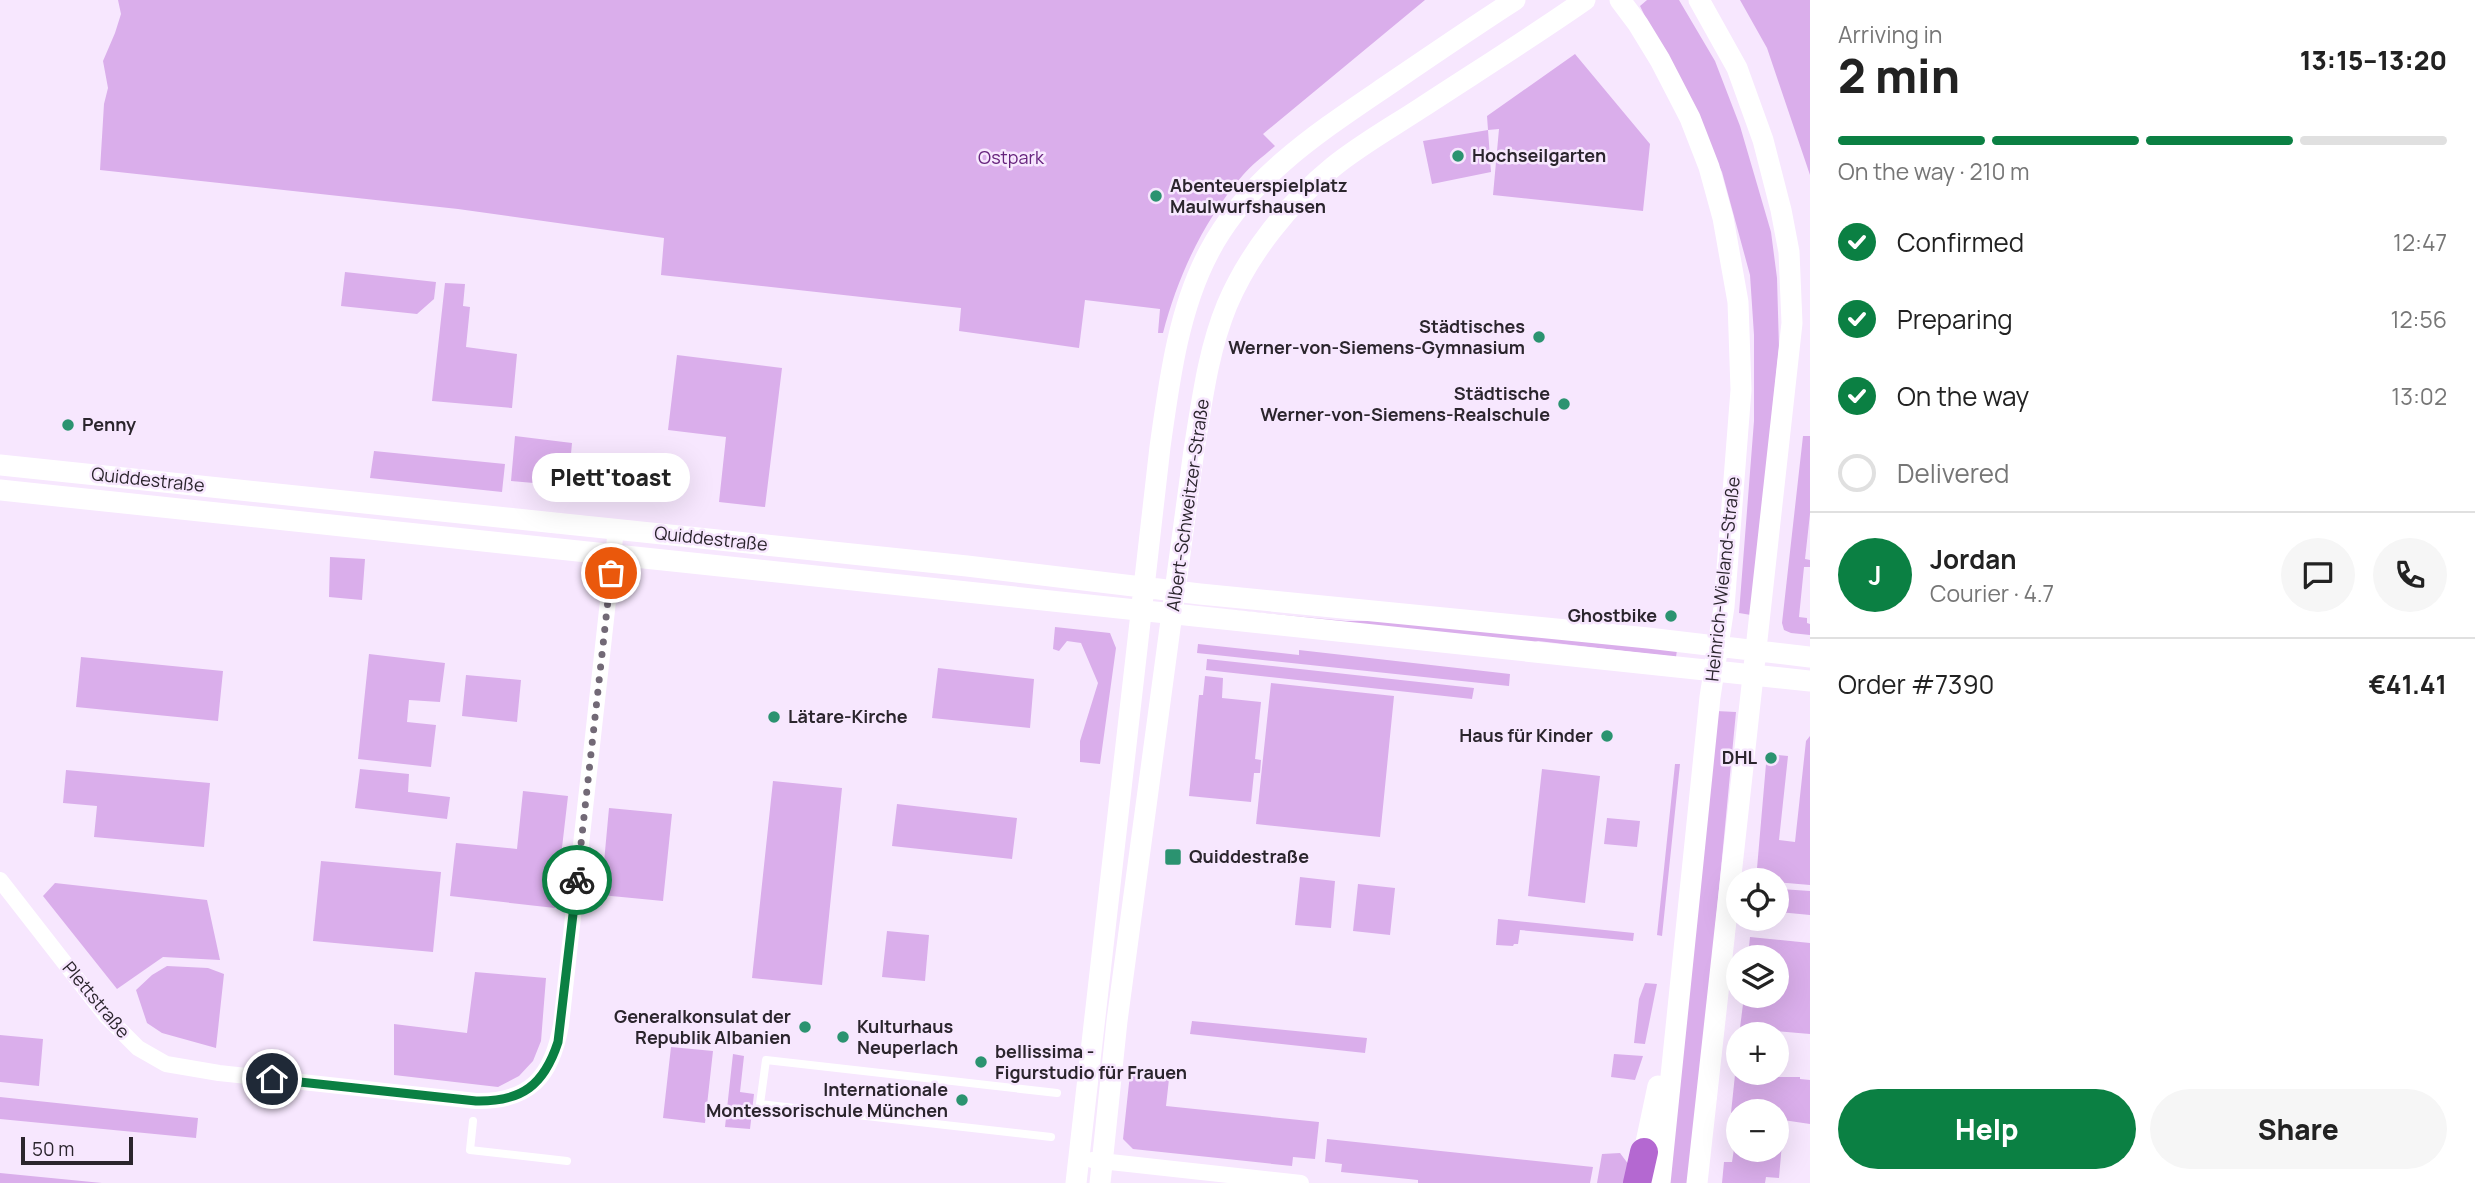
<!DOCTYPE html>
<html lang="en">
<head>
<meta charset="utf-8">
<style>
	body { margin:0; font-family:Manrope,sans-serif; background:#f6f6f6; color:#222; height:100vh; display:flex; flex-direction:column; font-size:26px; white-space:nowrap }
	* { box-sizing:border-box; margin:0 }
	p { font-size:23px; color:#767676 }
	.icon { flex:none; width:38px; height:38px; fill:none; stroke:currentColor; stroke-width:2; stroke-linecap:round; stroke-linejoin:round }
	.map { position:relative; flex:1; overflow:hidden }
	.details { display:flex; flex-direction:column; background:#fff; width:665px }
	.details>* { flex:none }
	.fabs { position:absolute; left:1726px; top:868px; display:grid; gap:14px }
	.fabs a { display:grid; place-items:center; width:63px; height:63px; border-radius:50%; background:#fff; box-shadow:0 7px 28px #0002; font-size:35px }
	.scale { position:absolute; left:21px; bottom:18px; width:112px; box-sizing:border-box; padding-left:7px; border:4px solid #2b252d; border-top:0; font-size:19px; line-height:24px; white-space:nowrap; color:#2b252d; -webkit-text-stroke:5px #f7e7fe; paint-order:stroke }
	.pin { position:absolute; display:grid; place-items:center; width:60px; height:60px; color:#fff; margin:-30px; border:4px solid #fff; border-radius:50%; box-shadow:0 2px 7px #0007 }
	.courier { position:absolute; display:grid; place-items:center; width:70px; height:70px; margin:-35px; border:5px solid #0b8043; border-radius:50%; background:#fff; color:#222; box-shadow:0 2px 9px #0007 }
	.bubble { position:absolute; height:49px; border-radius:24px; background:#fff; box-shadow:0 7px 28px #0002; font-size:23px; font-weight:800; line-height:49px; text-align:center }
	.overview em { font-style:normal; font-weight:800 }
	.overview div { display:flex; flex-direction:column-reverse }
	.overview { display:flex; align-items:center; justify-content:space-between; height:119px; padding:0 28px }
	h1 { font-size:46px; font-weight:800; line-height:52px }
	.bar { display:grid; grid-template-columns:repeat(4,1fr); gap:10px 7px; align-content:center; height:84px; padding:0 28px }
	.bar i { height:9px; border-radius:5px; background:#e0e0e0 }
	.bar .selected { background:#0b8043 }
	.bar p { grid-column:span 4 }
	.line { display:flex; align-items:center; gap:18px; padding:0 28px; border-top:2px solid #e0e0e0 }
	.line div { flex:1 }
	.round { display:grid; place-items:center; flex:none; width:74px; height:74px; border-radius:37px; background:#f6f6f6 }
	ol { padding:0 28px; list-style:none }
	li { display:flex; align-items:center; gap:21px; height:77px }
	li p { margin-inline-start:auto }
	li .icon { padding:7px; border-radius:50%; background:#0b8043; color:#fff; stroke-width:4 }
	li:last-child { color:#767676 }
	li i { width:38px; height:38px; border:4px solid #e0e0e0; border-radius:50% }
	.cta { display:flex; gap:14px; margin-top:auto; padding:14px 28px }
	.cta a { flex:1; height:80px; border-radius:42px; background:#0b8043; color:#fff; font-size:28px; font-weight:800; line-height:80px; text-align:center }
	.cta a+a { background:#f6f6f6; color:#222 }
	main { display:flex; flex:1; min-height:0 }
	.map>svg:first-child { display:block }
	.green { fill:#daaeeb }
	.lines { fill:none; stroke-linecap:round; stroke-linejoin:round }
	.lane { stroke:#fff; stroke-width:8 }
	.street { stroke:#fff; stroke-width:16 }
	.secondary { stroke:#fff; stroke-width:21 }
	.highway { stroke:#b468d1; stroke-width:28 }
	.done { stroke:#726976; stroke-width:7; stroke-dasharray:0 12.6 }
	.route { stroke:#0b8043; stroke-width:9 }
	.poi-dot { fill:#2b9370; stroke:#f7e7fe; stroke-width:2.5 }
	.labels { text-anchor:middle; stroke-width:5; stroke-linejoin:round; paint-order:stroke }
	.poi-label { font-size:18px; font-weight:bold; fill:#2b252d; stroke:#f7e7fe; text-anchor:start }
	.park-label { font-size:18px; fill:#66237d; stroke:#f7e7fe }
	.street-label { font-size:18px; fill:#2b252d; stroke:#f7e7fe }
</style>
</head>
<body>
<main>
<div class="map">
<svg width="1810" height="1183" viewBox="0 0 1810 1183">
	<rect width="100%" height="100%" fill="#f7e7fe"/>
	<path class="green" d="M118,0h1307l-162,134 12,12c-10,9 -23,18 -32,29 -39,45 -65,100 -80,158h-5l2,-24 -75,-9 -6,48 -120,-17 2,-23 -300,-33 3,-37 -206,-29 -358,-39 4,-66 4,-16 -5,-27 12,-28 6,-19z
		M1647,0h32l36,61 25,65 31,106 6,46 2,70 -28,267 -12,-2 15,-192v-86l-4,-60 -28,-103 -82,-166z
		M1740,0h70v175l-43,-127z
		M1575,54l75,90 -7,67 -150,-16 6,-66 -11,1 3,42 -59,12 -9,-43 65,-11 -1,-14z
		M345,272l91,10 -2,17 -17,15 -76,-8z
		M445,283l20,1 -2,22 7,1 -4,40 51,7 -5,54 -80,-7z
		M677,355l105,13 -17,139 -46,-5 7,-65 -58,-7z
		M515,436l57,7 -4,43 -57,-5z
		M1803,436h7v78l-5,45 5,1v7h-6l-5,50 8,1v5l3,1v11l-19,-2 -7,-3 -2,-7z
		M374,451l131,13 -3,28 -132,-14z
		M330,557l35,2 -3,41 -33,-3z
		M1210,608l136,13h42l289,29 -1,7 -138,-16 -19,6z
		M1055,627l55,6 6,15 -16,116 -20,-2v-21l18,-58 -17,-40 -14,-2 -8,10 -6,-2z
		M1198,644l101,11v-5l211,24 -1,12 -312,-33z
		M369,654l76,9 -5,39 -31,-2 -2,22 29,3 -5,42 -73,-8z
		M81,657l142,14 -5,50 -142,-14z
		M1207,659l267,29 -2,11 -266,-29z
		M938,668l96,11 -4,49 -98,-10z
		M466,675l55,5 -4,42 -55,-6z
		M1205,676l18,2 -1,20 39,4 -6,57 6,1 -1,13h-6l-3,29 -62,-6 10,-101h4z
		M1271,683l123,13 -14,141 -124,-13z
		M1716,711l20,1 -42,438 -4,33h-24z
		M1810,736v149l-34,-3v-2h-20l10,-116 10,1 1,-10 11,1 -9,84 16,2 11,-101z
		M1675,764h5l-18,172 -5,-1z
		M360,769l49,5 -1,18 42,5 -3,22 -92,-11z
		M1542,769l58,7 -15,127 -57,-7z
		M66,770l144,13 -6,64 -110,-10 3,-31 -34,-3z
		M773,781l69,7 -20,197 -70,-7z
		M523,791l45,5 -13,112 -105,-12 6,-53 61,6z
		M897,804l120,14 -5,41 -120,-13z
		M609,808l63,6 -9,87 -62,-6z
		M1607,818l33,3 -3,26 -33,-3z
		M321,861l120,11 -8,80 -120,-11z
		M1300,877l35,4 -4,47 -36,-3z
		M55,883l152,17 13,60 -57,-3 -46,32 -74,-93z
		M1358,884l37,4 -5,47 -37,-4z
		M1781,889l29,2v24l-31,-3z
		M1498,919l136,14 -1,8 -113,-11 -2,14h-4l-1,2 -17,-1z
		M887,931l42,4 -4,46 -43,-4z
		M1750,937l60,6v91l-70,-6 4,-32h32v-39h-28z
		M167,966l41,2 16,6 -8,74 -54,-15 -15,-10 -11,-33 16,-15z
		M475,972l71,6 -5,63 -8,20 -14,15 -21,11 -104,-12v-51l73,9z
		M1645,983l12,1 -12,60 -11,-1 5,-44z
		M1192,1021l175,17 -2,15 -175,-19z
		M0,1035l43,4 -4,47 -39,-4z
		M1738,1046v27h34l5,4h23v2l10,1v44l-34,-5v-8l-45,2z
		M671,1047l42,4 -8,72 -42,-5z
		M733,1054l11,2 -4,36 14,2 -4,35 -25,-2z
		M1614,1054l29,2 -8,24 -24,-3z
		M1130,1074l39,5 -3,27 153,16 -4,37 -22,-2 -1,9 -159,-17 -10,-10z
		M0,1097l198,21 -2,20 -196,-19z
		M1736,1136l2,14h38v-8l6,1 -3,35 -13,-1 -1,6h-43l2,-21h8z
		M1327,1139l266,28 -3,16h-172v-3l-77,-8 1,-8 -17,-2z
		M1620,1153l9,12 -5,18h-27l5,-29z
		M0,1173l102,10h-102z"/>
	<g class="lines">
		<path class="lane" d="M473,1121l-3,29 97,11
			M1051,1137l-291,-33 6,-44 291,33"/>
		<path class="street" d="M0,880l106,136 32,32 28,16 53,9 257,28c54,1 76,-25 85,-76l55,-496
			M1092,1160l209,23"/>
		<path class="secondary" d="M1620,0l18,24 22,36 30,58 19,49 14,51 15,84 3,88 -17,217 -14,90 -50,486
			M0,465l967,101 233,28 448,44 162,19
			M0,490l1810,191
			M1644,1152l14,-66
			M1076,1183l84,-736c9,-64 18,-137 49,-195 40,-76 113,-122 182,-169 41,-28 82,-56 124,-83
			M1100,1183l17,-162 77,-571c8,-49 14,-99 33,-145 22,-52 62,-102 106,-138 27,-22 59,-40 88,-59 55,-36 111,-71 164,-108
			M1697,1183l95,-860 -3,-71 -8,-42 -18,-70 -26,-72 -38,-68"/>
		<path class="highway" d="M1637,1183l7,-31"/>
	</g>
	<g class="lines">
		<path class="done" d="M577,880l34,-307"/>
		<path class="route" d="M272,1079l204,22c46,1 68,-16 82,-59l19,-162"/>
	</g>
	<g class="poi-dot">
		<circle cx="1458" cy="156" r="7"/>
		<circle cx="1156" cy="196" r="7"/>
		<circle cx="1539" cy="337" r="7"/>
		<circle cx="1564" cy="404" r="7"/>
		<circle cx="68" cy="425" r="7"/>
		<circle cx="1671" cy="616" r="7"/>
		<circle cx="774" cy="717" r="7"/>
		<circle cx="1607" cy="736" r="7"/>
		<circle cx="1771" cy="758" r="7"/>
		<rect x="1164" y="848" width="18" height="18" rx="3.5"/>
		<circle cx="805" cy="1027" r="7"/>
		<circle cx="843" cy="1037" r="7"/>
		<circle cx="981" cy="1062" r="7"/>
		<circle cx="962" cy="1100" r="7"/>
	</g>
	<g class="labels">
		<g class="poi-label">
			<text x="1472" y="162">Hochseilgarten</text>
			<text x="1170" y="192">Abenteuerspielplatz<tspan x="1170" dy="21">Maulwurfshausen</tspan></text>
			<text x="1525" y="333" text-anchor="end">Städtisches<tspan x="1525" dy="21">Werner-von-Siemens-Gymnasium</tspan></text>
			<text x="1550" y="400" text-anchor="end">Städtische<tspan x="1550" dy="21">Werner-von-Siemens-Realschule</tspan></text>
			<text x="82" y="431">Penny</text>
			<text x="1657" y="622" text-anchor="end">Ghostbike</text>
			<text x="788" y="723">Lätare-Kirche</text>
			<text x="1593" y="742" text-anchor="end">Haus für Kinder</text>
			<text x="1757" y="764" text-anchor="end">DHL</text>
			<text x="1189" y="863">Quiddestraße</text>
			<text x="791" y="1023" text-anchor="end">Generalkonsulat der<tspan x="791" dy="21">Republik Albanien</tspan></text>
			<text x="857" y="1033">Kulturhaus<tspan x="857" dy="21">Neuperlach</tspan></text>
			<text x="995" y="1058">bellissima -<tspan x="995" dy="21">Figurstudio für Frauen</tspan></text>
			<text x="948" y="1096" text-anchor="end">Internationale<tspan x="948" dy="21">Montessorischule München</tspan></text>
		</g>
		<g class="park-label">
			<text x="1011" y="164">Ostpark</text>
		</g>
		<g class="street-label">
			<text transform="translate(148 480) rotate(6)" y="6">Quiddestraße</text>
			<text transform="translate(1188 505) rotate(-82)" y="6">Albert-Schweitzer-Straße</text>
			<text transform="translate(711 539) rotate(6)" y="6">Quiddestraße</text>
			<text transform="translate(1723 579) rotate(-84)" y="6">Heinrich-Wieland-Straße</text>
			<text transform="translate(96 1000) rotate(50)" y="6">Plettstraße</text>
		</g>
	</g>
</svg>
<div class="fabs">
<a><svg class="icon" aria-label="locate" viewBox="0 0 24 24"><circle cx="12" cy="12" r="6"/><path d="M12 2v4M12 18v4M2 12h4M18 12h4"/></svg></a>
<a><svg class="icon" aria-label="layers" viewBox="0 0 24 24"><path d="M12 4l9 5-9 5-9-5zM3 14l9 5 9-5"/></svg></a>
<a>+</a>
<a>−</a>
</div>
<div class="scale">50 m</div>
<div class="pin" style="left:611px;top:573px;background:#ea580c"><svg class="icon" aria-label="bag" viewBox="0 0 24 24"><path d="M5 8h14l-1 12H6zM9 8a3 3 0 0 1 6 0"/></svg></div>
<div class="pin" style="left:272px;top:1079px;background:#1f2937"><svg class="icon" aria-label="home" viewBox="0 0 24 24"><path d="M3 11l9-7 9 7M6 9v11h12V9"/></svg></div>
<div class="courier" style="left:577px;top:880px"><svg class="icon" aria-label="bike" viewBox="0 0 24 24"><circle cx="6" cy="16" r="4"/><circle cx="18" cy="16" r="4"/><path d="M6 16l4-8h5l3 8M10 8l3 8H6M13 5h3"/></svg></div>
<div class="bubble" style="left:532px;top:453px;width:158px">Plett'toast</div>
</div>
<section class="details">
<div class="overview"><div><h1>2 min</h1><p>Arriving in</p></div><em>13:15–13:20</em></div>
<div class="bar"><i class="selected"></i><i class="selected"></i><i class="selected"></i><i></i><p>On the way · 210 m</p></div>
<ol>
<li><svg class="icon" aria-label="check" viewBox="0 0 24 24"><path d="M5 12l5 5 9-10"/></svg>Confirmed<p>12:47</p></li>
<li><svg class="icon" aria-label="check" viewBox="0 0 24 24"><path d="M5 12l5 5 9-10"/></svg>Preparing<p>12:56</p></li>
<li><svg class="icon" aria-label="check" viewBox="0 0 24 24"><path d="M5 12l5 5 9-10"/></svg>On the way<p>13:02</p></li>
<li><i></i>Delivered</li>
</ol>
<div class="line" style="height:126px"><b class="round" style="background:#0b8043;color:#fff">J</b><div><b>Jordan</b><p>Courier · 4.7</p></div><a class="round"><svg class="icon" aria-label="chat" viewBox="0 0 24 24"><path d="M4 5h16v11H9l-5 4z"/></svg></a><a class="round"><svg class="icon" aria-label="phone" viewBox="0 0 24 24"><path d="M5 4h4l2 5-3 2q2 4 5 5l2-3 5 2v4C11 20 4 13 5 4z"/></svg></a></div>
<div class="line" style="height:91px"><div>Order #7390</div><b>€41.41</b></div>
<div class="cta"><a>Help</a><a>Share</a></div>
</section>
</main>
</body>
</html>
